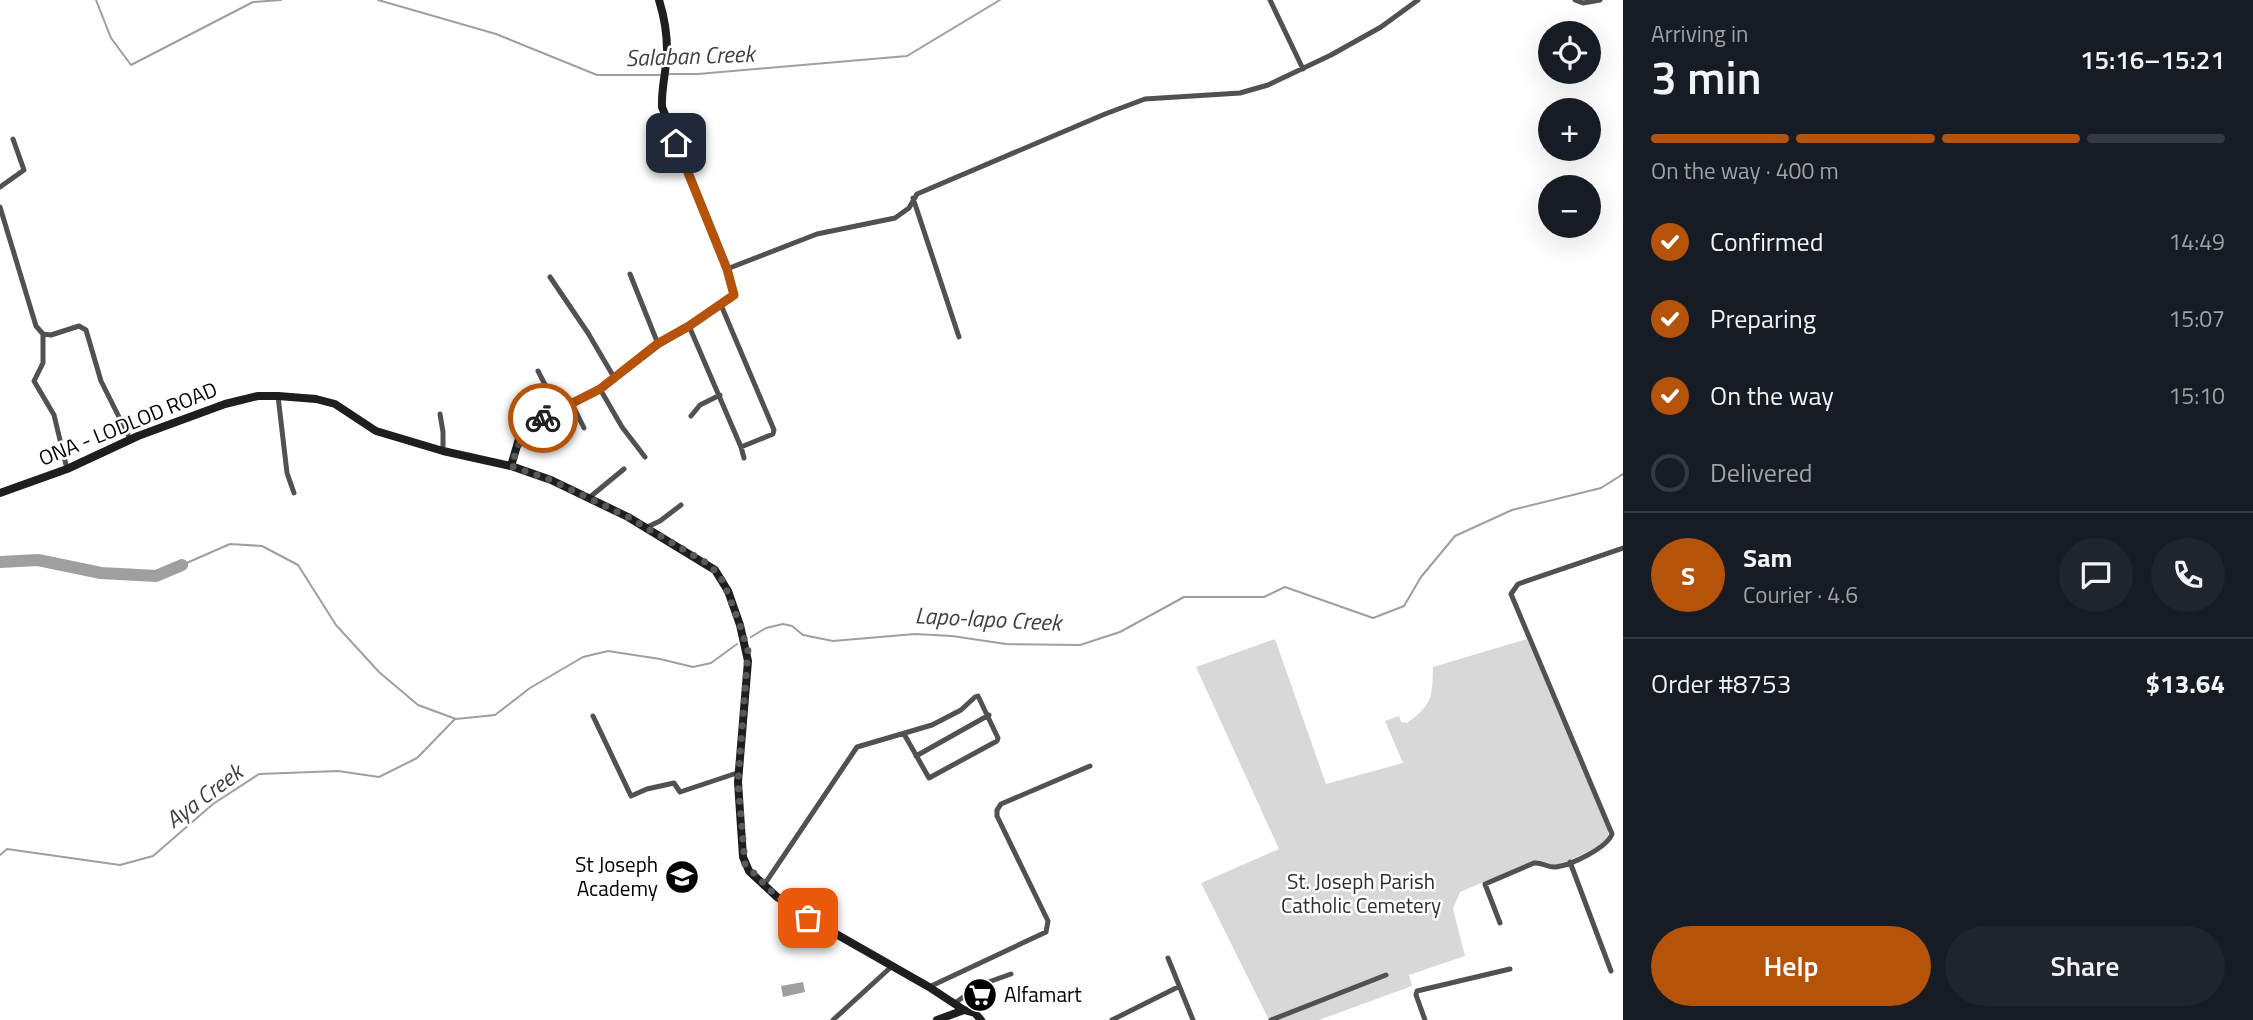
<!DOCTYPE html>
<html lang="en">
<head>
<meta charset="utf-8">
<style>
	body { margin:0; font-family:"Titillium Web",sans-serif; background:#20242c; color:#f1f3f6; height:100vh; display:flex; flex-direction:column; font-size:26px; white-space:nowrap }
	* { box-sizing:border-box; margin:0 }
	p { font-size:23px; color:#9ea1a6 }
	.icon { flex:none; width:38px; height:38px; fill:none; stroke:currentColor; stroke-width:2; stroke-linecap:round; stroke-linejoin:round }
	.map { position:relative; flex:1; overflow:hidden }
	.side { display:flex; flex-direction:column; background:#171b24; width:630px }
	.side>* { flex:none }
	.fabs { position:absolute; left:1538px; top:21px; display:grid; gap:14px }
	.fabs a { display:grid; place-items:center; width:63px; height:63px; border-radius:50%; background:#171b24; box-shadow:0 7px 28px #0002; font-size:35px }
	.pin { position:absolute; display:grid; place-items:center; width:60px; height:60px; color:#fff; margin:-30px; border-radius:14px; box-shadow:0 4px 10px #0006 }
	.courier { position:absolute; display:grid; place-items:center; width:70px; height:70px; margin:-35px; border:5px solid #b45309; border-radius:50%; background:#fff; color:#222; box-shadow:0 2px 9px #0007 }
	.headline em { font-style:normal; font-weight:600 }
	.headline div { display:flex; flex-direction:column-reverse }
	.headline { display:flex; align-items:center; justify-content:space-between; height:119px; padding:0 28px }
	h1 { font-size:46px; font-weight:600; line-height:52px }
	.bar { display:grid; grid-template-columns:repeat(4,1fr); gap:10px 7px; align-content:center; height:84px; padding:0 28px }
	.bar i { height:9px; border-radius:5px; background:#363941 }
	.bar .selected { background:#b45309 }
	.bar p { grid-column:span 4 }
	.line { display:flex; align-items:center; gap:18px; padding:0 28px; border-top:2px solid #363941 }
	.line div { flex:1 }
	.round { display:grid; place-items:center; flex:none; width:74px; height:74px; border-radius:37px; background:#20242c }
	ol { padding:0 28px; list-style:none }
	li { display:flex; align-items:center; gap:21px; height:77px }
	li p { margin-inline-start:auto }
	li .icon { padding:7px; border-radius:50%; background:#b45309; color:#fff; stroke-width:4 }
	li:last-child { color:#9ea1a6 }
	li i { width:38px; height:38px; border:4px solid #363941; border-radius:50% }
	.cta { display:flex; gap:14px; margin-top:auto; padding:14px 28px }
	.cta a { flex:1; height:80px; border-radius:42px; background:#b45309; color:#fff; font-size:28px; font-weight:600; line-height:80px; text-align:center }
	.cta a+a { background:#20242c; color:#f1f3f6 }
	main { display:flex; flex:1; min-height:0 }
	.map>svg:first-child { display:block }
	.green { fill:#d8d8d8 }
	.water { fill:#9f9f9f }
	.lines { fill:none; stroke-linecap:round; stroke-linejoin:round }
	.stream { stroke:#9f9f9f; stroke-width:2 }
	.river { stroke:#9f9f9f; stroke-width:12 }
	.street { stroke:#515151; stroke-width:5 }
	.secondary { stroke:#1e1e1e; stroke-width:8 }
	.done { stroke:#595959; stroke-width:7; stroke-dasharray:0 12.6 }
	.route { stroke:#b45309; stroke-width:9 }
	.labels { text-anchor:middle; stroke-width:5; stroke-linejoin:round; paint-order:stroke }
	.street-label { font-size:21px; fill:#000; stroke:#fff }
	.poi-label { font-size:21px; fill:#000; stroke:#fff; text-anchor:end }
	.park-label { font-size:21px; fill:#2f2f2f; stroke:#fff }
	.water-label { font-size:23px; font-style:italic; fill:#404040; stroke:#fff }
</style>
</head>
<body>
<main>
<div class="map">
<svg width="1623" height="1020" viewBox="0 0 1623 1020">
	<rect width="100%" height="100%" fill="#fff"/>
	<path class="green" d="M1275,639l51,145 77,-21 -18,-42 14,-5 2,6 6,1c26,-19 25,-25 26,-56l94,-28 81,190v9l-4,6 -34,16 -17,6 -20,-5 -73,31 -7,17 12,47 -56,19 3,11 -93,34h-50l-68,-137 78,-34 -83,-182z"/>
	<path class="water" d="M803,982l2,10 -22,5 -2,-11z"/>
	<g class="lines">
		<path class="stream" d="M96,0l15,38 20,27 122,-63 28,-2
			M378,0l118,34 101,41h64
			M667,74h31l209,-18 93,-56
			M182,565l48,-21 32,2 36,19 38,60 43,47 39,33 38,14 39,-4 35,-27 53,-31 25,-6 52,8 33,8 18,-4 26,-19
			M751,637l15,-9 17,-4 9,2 11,9 30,6 82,-7 37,2 54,8 74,1 40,-13 64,-35h80l21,-10 88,31 31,-12 17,-29 34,-41 57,-26 89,-22 22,-14
			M0,855l7,-6 113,16 33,-9 60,-52 46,-30 79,-3 41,6 38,-19 38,-39"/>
		<path class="river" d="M0,562l38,-2 63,13 55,3 26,-11"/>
		<path class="street" d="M1270,0l33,69
			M1575,0l8,3 17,-3
			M0,187l24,-17 -11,-31
			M913,198l46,139
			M0,207l36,119 7,8 8,1 28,-9 7,4 15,51 29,58
			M727,269l90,-35 78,-16 14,-10 8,-14 188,-80 40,-15 95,-6 28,-8 63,-30 50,-28 37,-27
			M630,274l28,70
			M550,277l38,56 27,46
			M689,326l52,121 32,-13 1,-4 -53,-125
			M43,334v29l-9,18 20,34 13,54
			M538,371l20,39
			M600,389l22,38 23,30
			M278,396l9,77 7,20
			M572,404l12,24
			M440,414l3,18v19
			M691,416l9,-11 20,-10
			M741,447l3,11
			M590,497l34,-28
			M645,528l15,-7 21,-16
			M593,716l38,80 16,-7 27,-6 6,9 60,-20
			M916,756l73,-41
			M1570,862l41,109
			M764,885l93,-138 75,-22 29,-15 14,-13 3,-1 20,42 -1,3 -68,37 -25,-44
			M1500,923l-15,-39 49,-21c8,-1 14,5 22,4 15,-2 51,-19 56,-33l-101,-240 7,-10 105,-36
			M1168,958l25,62
			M929,987l117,-55 2,-11 -51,-105v-6l4,-6 89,-38
			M955,1003l25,-18 31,-11
			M833,1020l58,-53
			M1112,1020l66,-33
			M1271,1020l115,-45
			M1425,1020l-9,-25 1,-4 93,-22"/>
		<path class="secondary" d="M511,466l8,-27 5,-9 11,-8 65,-33 58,-45 31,-18 45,-31 -7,-26 -65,-162c-1,-20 5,-38 5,-57 0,-17 -3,-34 -8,-50
			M0,493l67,-24 71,-33 87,-32 33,-8h20l38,3 19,5 41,27 67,20 68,15 40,14 77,37 87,53 13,21 12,34 8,36 -10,121 5,75 6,14 28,26 31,21 121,69 35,23 11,3 6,7
			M937,1020l27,-10"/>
	</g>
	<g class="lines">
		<path class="done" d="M543,418l-19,12 -13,36 40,14 77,37 82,48 13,16 17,44 8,26 -10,131 7,82 32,33 31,21"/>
		<path class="route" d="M543,418l57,-29 57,-45 32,-18 45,-31 -7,-26 -51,-126"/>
	</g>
	<defs>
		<g id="school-disc" transform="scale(1.75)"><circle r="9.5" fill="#000" stroke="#fff"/><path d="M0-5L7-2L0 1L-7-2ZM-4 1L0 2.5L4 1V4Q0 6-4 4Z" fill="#fff"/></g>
		<g id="supermarket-disc" transform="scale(1.75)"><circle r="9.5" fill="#000" stroke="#fff"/><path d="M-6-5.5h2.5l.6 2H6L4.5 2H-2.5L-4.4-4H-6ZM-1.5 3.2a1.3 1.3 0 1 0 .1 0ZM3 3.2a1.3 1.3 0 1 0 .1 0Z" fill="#fff"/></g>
	</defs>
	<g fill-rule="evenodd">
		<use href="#school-disc" x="682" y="877"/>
		<use href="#supermarket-disc" x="980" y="995"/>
	</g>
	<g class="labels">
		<g class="street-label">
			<text transform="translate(128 424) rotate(-22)" y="7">ONA - LODLOD ROAD</text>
		</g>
		<g class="poi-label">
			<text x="658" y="872">St Joseph<tspan x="658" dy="24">Academy</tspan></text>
			<text x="1004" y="1002" text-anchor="start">Alfamart</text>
		</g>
		<g class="park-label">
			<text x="1361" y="889">St. Joseph Parish<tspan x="1361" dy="24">Catholic Cemetery</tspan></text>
		</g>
		<g class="water-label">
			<text transform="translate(690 56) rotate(-2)" y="8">Salaban Creek</text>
			<text transform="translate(988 619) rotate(3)" y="8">Lapo-lapo Creek</text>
			<text transform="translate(204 796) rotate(-37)" y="8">Aya Creek</text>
		</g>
	</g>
</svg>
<div class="fabs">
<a><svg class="icon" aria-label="locate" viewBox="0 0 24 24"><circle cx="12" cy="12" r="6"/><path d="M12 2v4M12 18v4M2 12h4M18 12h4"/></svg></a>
<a>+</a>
<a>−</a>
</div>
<div class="pin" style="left:808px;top:918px;background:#ea580c"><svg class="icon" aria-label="bag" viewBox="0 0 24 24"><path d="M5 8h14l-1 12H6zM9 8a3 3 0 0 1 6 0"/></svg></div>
<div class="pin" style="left:676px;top:143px;background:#1f2937"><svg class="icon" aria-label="home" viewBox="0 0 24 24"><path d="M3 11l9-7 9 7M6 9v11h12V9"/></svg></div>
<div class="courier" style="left:543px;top:418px"><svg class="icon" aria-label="bike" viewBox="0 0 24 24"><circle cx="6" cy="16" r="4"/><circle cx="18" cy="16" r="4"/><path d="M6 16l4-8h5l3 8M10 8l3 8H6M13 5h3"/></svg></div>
</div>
<section class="side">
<div class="headline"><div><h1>3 min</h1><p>Arriving in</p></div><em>15:16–15:21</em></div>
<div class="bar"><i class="selected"></i><i class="selected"></i><i class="selected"></i><i></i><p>On the way · 400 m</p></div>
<ol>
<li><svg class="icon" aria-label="check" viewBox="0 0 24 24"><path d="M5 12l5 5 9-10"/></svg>Confirmed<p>14:49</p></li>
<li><svg class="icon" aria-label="check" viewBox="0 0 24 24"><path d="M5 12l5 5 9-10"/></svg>Preparing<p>15:07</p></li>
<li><svg class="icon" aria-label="check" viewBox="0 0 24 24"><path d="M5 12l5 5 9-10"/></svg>On the way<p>15:10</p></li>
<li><i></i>Delivered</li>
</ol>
<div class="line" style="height:126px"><b class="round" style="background:#b45309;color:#fff">S</b><div><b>Sam</b><p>Courier · 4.6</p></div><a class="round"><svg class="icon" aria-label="chat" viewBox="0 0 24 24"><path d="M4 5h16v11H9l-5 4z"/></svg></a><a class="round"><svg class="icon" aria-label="phone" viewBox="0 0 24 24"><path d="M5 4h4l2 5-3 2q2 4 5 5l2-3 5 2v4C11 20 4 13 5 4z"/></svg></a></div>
<div class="line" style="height:91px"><div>Order #8753</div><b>$13.64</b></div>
<div class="cta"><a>Help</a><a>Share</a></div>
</section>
</main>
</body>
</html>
